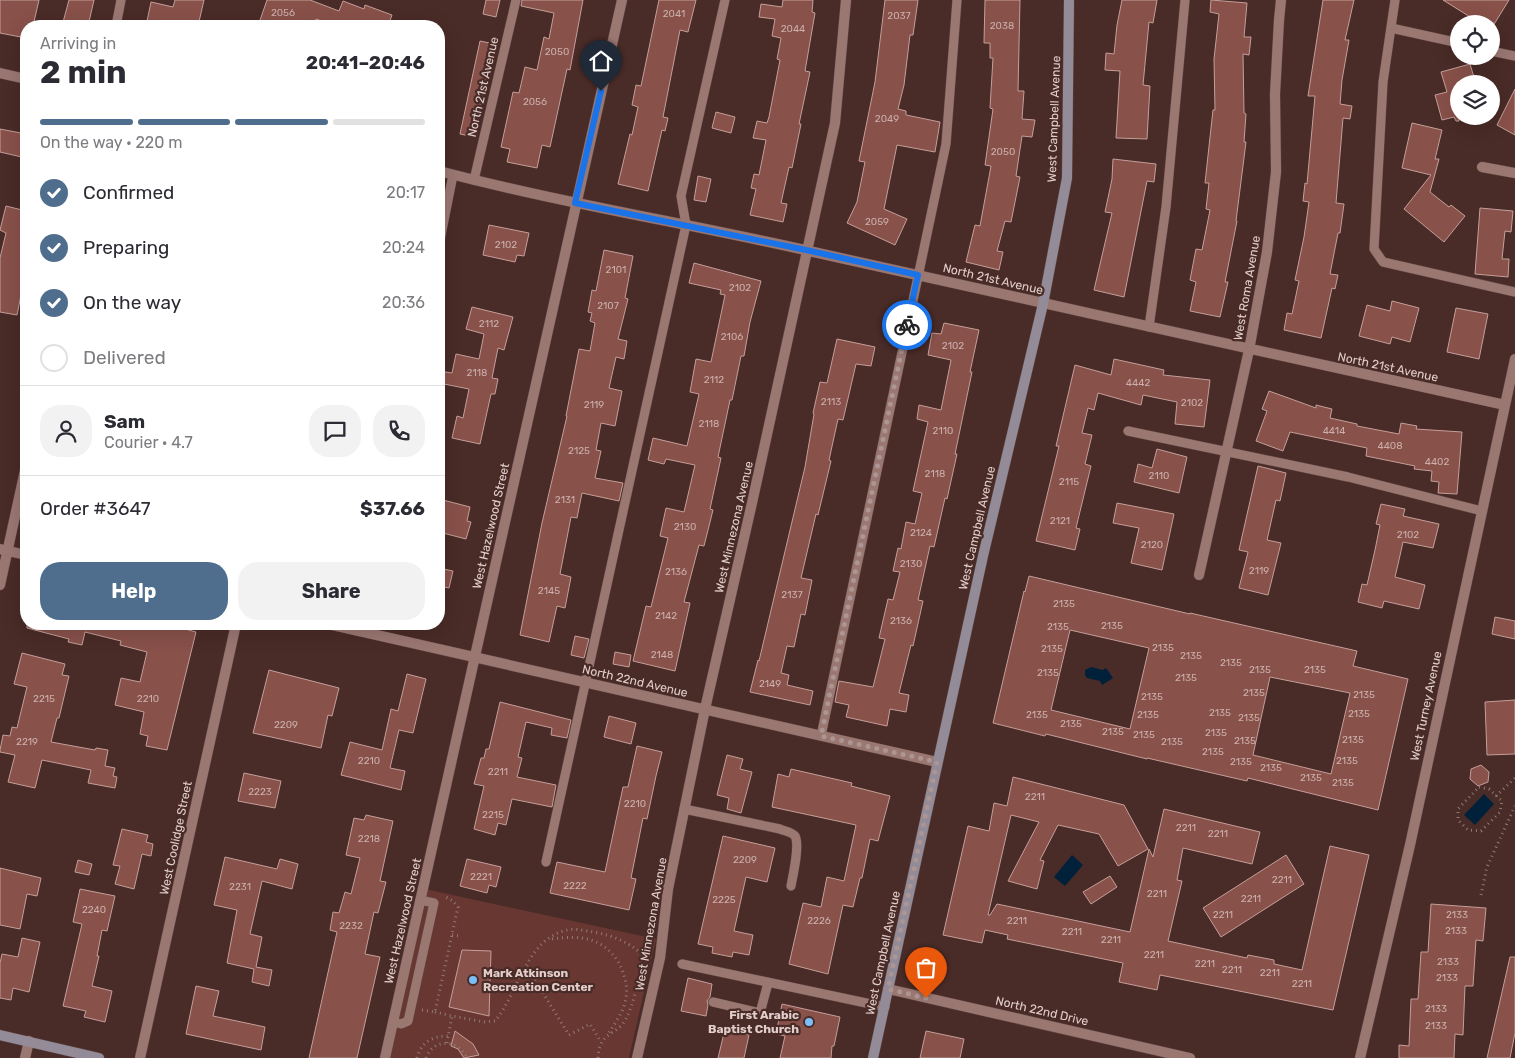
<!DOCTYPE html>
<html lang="en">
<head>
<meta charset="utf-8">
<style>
	body { margin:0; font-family:Rubik,sans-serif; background:#f2f2f3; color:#2b2b33; height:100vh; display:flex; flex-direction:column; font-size:19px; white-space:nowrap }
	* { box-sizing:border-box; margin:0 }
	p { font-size:16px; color:#7c7c81 }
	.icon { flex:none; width:28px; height:28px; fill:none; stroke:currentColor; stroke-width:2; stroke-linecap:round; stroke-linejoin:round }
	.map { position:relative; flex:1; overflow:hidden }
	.sheet { position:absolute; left:20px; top:20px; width:425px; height:610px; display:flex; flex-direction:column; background:#fff; border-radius:20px; box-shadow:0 5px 20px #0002 }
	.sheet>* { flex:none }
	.controls { position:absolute; left:1450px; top:15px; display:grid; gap:10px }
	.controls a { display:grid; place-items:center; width:50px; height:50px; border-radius:50%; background:#fff; box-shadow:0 5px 20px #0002; font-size:25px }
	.pin { position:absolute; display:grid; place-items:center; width:42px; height:42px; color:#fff; margin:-51px -21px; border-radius:50% 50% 50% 0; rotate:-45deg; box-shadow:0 0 5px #0007 }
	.pin .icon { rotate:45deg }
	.courier { position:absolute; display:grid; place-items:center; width:50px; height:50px; margin:-25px; border:4px solid #1a73e8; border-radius:50%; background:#fff; color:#222; box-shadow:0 1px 6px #0007 }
	.overview em { font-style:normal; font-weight:700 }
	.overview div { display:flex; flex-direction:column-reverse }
	.overview { display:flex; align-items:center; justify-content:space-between; height:85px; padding:0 20px }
	h1 { font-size:32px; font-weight:700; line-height:38px }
	.bar { display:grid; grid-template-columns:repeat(4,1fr); gap:8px 5px; align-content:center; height:60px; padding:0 20px }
	.bar i { height:6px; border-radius:4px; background:#e1e1e2 }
	.bar .current { background:#4f6d8c }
	.bar p { grid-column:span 4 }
	.line { display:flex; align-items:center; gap:12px; padding:0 20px; border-top:1px solid #e1e1e2 }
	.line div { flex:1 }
	.round { display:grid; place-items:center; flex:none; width:52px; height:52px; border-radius:20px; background:#f2f2f3 }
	ol { padding:0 20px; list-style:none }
	li { display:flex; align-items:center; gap:15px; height:55px }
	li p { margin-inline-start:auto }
	li .icon { padding:5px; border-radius:50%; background:#4f6d8c; color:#fff; stroke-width:4 }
	li:last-child { color:#7c7c81 }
	li i { width:28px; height:28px; border:2px solid #e1e1e2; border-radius:50% }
	.button { display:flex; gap:10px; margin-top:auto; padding:10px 20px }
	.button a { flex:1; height:58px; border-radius:20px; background:#4f6d8c; color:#fff; font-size:20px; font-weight:700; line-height:58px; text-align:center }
	.button a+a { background:#f2f2f3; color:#2b2b33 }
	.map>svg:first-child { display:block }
	.green { fill:#683731 }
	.water { fill:#01213a }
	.building { fill:#88514a; stroke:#c59f9a; fill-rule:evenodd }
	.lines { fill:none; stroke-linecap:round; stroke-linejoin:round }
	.lane-casing { stroke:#604744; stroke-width:10 }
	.street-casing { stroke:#604744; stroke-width:11 }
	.secondary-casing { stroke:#604744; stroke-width:11 }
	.path { stroke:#927976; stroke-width:3; stroke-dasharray:1 4; stroke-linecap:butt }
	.lane { stroke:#9b7772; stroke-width:9 }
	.street { stroke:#9b7772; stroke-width:10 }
	.secondary { stroke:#938b97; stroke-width:10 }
	.done { stroke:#ac9592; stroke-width:5; stroke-dasharray:0 9 }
	.route { stroke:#1a73e8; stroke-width:6 }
	.poi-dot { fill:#7bbef8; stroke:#492b27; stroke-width:2 }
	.labels { text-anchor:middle; stroke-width:4.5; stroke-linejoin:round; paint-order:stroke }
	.number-label { font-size:10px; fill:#ccafab }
	.street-label { font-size:12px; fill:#e2cecb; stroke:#492b27 }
	.poi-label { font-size:12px; font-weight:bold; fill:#e2cecb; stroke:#492b27; text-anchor:start }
</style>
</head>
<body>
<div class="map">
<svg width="1515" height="1058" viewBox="0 0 1515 1058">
	<rect width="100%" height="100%" fill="#492b27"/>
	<path class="green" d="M425,889l231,50 -27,119h-241z"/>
	<path class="water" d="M1091,667l12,3 3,-2 7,10 -11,7 -2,-4 -13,-3 -2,-3v-5z
		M1484,794l10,10 -19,21 -11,-10z
		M1072,855l11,10 -18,21 -11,-9z"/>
	<path class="building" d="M0,0h39l-6,26h-7v12l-26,-5z
		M69,0h25l-6,26h-26z
		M175,0h29l-6,26h-52l5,-24 22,5z
		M267,0h43l29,11 4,-10 21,8 1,-4 27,10 -4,11h-52l-20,-7 -2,7h-56z
		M486,0h14l-4,17 -13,-3z
		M522,0h61l-13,70 -3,-1 -17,78 -8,-2 -5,23 -30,-6 3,-13 -9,-2 12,-55 6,1 6,-26 12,3 7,-33 5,2 5,-26 -33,-7z
		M659,0h37l-8,32 -8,-2 -17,87 5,1 -3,13 -3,-1 -14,61 -30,-7 12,-50 2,1 6,-28 -6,-2 4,-20 5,1z
		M783,0h30l-1,12 3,1 -10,58 5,1 -11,52h2l-9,44 -3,-1 -8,36 6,1 -4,18 -33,-7 6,-26 -5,-1 3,-14 5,1 7,-35 -13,-2 4,-17 10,2 2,-6 11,-57 -3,-1 4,-21 -9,-2 3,-17 -16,-2 2,-13 21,3z
		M885,0h33l-5,35h-3l-6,50 -6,24 8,2v4l34,7 -5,30 -38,-7 -13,64 23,10 -12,26 -48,-22 10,-21 8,-40 -6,-1 16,-79z
		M985,0h35l-2,91h6l-2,28 13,1 -3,17 -10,-1 -6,40 4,1 -9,45 -6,-1 -8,30 6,1 -4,18 -33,-8 9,-37 5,1 11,-60 -6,-1 8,-56 -3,-1 3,-50h-3v-15h-6z
		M1122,0h35l-4,23 -4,-1 -6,63 7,1 -3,53 -31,-1 4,-67 -15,-1 1,-17 8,1 3,-29z
		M1211,0l36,3 -3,34h7l-2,18 -6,-1 1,59 2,1 -2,28h2l-10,79h1l-12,61h3l-8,35 -30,-6 6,-29 -6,-2 6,-31 6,1 8,-40 -4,-1 3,-26h-4l8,-73h2l-1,-51 5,-45 -9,-2z
		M1323,0h31l-9,40h4l-7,40 -2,24 12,2 -2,13 -7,-1 -7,85 8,1 -4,29h-2l-8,41 8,1 -3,14 -3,-1 -11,50 -37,-8 3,-17 5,1 7,-33 -4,-1 9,-43 5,-35 -6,-1 2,-18 2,1 8,-88h-7z
		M1443,0h66l-16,26 -2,-2 -14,-8 -2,4z
		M480,41l14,3 -20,93 -14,-3z
		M1470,64l6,20h-17v37h-3l-2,-4 -12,3 -7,-25 12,-3 -6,-20z
		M1515,89v46l-18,-10z
		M716,112l19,5 -4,16 -19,-5z
		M1412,123l30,7 -7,29h4l-9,33 19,15 2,-2 14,11 -21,26 -40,-33 27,-34 -29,-7z
		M0,129l26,5v24l-26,-6z
		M1113,159l43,5 -2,18 -7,-1 -23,116 -30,-7 18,-77 -7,-1 7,-33z
		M698,176l13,3 -5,23 -12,-2z
		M6,206l20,5v59l-9,45 -17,-3v-54l6,-25 -6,-3z
		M1480,208l33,3 -2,21 -6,-1 -3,28h7l-1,18 -33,-3z
		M489,225l40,8 -5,23 -7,-1 -2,7 -32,-7z
		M604,250l29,6 -8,42 3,1 -10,40 9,2 -3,18 -8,-2 -7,31 13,3 -7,35 -14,-3 -5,27 5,1 -6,27 28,5 -4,18 -37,-8 -5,25 -6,-1 -11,57 11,3 -6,31 -8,-2 -8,36 -29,-7 22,-112 25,-107h-1l13,-67 11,2 5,-28 -5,-2 2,-8 -4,-1 4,-22 4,1z
		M694,263l67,18 -11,41 -6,34h-3l-9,44h-2l-12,57 3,1 -11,51 3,1 -9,36 -5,-1 -15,57 6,1 -15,68 -42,-10 13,-55 5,1 17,-69 -8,-2 6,-28 18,4 11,-47 -29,-6 -2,5 -16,-4 5,-22 34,8 12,-52 -9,-2 6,-33 15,3 14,-67 -5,-1 1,-4 -32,-7z
		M1392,301l27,7 -9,34 -18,-5 -2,7 -31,-8 8,-31 23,6z
		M472,307l41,10 -9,33 -6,-2 -6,30 6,1 -3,15h-4l-11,50 -28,-6 5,-22 6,2 6,-29 -30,-6v-12l13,2 4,-19 23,5 5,-25 -18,-5z
		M1456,308l32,6 -9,45 -32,-7z
		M944,323l35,7 -9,42h2l-17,82h2l-10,45 -2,-1 -11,49 -4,-1 -12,54 5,1 -10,45 -2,-1 -12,48 10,2 -3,17 -16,-3 -3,17 -41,-9 3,-12 -14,-3 4,-21 34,6 12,-48 -6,-1 9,-39 5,1 7,-28 -7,-1 5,-23 3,1 5,-27 9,2 7,-31 -9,-2 15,-69 -11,-3 2,-14 22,5 10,-50 -23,-5 4,-22 9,1z
		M837,339l38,8 -4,19 -15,-2 -13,56 -5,-1 -9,41 2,1 -13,54 -2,-1 -15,64 11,2 -7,35 -4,-1 -7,33 -7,-1 -6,27 8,2 -2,10 26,6 -3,14 -60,-13 8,-32 1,1 46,-194 9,-53 -1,-1 7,-31 7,1z
		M1114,359l50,11 -1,5 47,5 -6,47 -29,-3 2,-22 -34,-7 -2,10 -43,-12 -4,17 -6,-2 -6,25 10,2 -7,29 6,2 -15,62 4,1 -5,21 -39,-9 23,-95h-3l19,-81 36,10z
		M1269,391l47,17v-3l16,4 -2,9 27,6v2l42,8 2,-11 16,3 -1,3 46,3 -5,62 -19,-1 1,-11 -8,-1 1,-10 -18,-2 1,-3 -49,-10 1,-8 -77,-16 -7,19 -27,-10 11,-30 -5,-2z
		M1157,449l30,8 -8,36 -45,-11 4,-18 14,4z
		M1258,466l28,7 -6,28 -4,-1 -9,40 14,3 -13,52 -29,-7 9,-36 -9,-2z
		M439,499l31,8 -3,14 4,1 -5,17 -27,-7z
		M1117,503l57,11 -12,56 -31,-7 8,-35 -26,-5z
		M1381,504l24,5 -2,7 36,8 -6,24 -30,-6 -4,18 -4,17 30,8 -6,24 -35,-8 -2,7 -24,-6 4,-18 5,1 8,-35 5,-25 -4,-1z
		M439,568l14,3 -4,17 -10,-2z
		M1029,576l161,38v-1l167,38 -4,15 55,13 -30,131 -130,-32 -1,3 -100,-23v1l-101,-25 -1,2 -52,-13 31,-132 1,1zM1070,630l79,18 -19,81 -79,-19zM1270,677l80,16 -19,81 -78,-19z
		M1495,617l20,4v18l-23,-5z
		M27,624h139l30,8 -29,118 -21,-4 2,-10 -8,-2 4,-22 -29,-7 6,-27 19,4 7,-30 -27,-7 1,-4 -36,-9 -3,13 -14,-3 1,-3 -42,-11z
		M575,636l14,3 -5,19 -13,-3z
		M615,652l16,3 -2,12 -16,-3z
		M22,653l43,11 -3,11 7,1 -10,42h-2l-6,24 44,8 1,-2 12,2 -3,16 10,2 -2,8 4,1 -2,11 -27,-5 3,-13 -49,-10 -7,28 -27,-6 7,-27 -15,-3v-2l3,-15 7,1 2,-9 5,1 10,-41 -13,-3z
		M269,670l70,18 -7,28 -4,-1 -7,33 -68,-15z
		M407,674l19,5 -13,54 -14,-3 -9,38 15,3 -4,19 -60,-15 9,-33 32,8 9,-41 7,2z
		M1515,700v54l-28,1 -2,-53z
		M500,702l71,18 -4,18 -16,-3 1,-7 -26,-6 -8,35 4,1 -5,19 39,8 -4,22 -40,-8 -6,26 -8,-2 -3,12 -21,-6 10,-43 -10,-2 7,-26h3l2,-9h3z
		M609,716l27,7 -5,21 -27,-7z
		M637,746l25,6 -6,24 -9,43 -4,-1 -12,60 5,1 -7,31 -79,-17 7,-31 48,10 18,-85h5z
		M727,755l16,4 -3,10 12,3 -11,41 -14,-4 2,-11 -12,-3z
		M1481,765l8,7 -1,10 -10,4 -8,-7 1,-10z
		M791,769l61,14 -1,3 39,10 -12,45 -8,-2 -8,39h-2l-7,29 -10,-2 -15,69 -39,-10 14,-61 18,4 6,-30 17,4 12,-56 -84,-18 6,-33 11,3z
		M244,773l37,8 -6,27 -37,-7z
		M1013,777l111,28 24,44 -30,17 -19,-32 -41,-9 -18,35 4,1 -7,28 -29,-8 31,-59 -28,-7 -23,100h2l7,-11 133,28 19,-83 4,8 11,-48 96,23 -8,32 -69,-16 -6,32 5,1 -14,60 79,17 1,-3 26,5v4l28,6 28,-124 39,9 -36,155 -173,-35 -3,15 -38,-8 4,-19 -116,-24 1,-4 -23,-5 -3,13 -39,-8 25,-109 21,5 5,-28 13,3z
		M366,815l27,6 -13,60 6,1 -8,31 -4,-1 -9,42 15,3 -23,101h-48l28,-126 -7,-2 3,-18 6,1 6,-21 6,2 9,-36 -14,-3 8,-37 10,2z
		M122,829l26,6 -2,7 7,2 -2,12 -9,-2 -8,35 -19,-5 5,-18 -7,-1z
		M723,836l52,12 -8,34 -21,-5 -12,54 19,4 -4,20 -16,-3 -1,5 -20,-4 1,-6 -15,-3z
		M1286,855l18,29 -83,53 -18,-29z
		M225,857l52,12 3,-10 18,5 -6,25 -30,-8 -12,53 12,3 -6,30 16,3 -3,16 -17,-4 2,-13 -27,-6 10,-53 -23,-5z
		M467,859l34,8 -5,20 -7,-2 -2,8 -27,-7z
		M78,860l14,4 -3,11 -14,-3z
		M0,868l41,10 -4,18 -10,-2 -7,35 -20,-4z
		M1110,876l7,11 -26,17 -8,-12z
		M80,889l35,7 -8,35 -5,-1 -5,26h2l-7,30 20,5 -7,31 -21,-5 2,-6 -23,-5 19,-82 -9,-2z
		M1431,904l55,4 -3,33 -7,-1 -3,46h-8l-2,49 -8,-1 -1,24h-55v-13l10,1 2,-47h7l3,-47h7z
		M22,938l18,4 -11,50 -16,-4 -2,12 -11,-2v-35l2,-9 16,3z
		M462,950l29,1 -2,65 -40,-9z
		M1510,957h5v76l-5,25h-23z
		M688,978l24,6 -2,13 -3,4 1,4 -2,11 -25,-5z
		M196,986l23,5 -6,25 52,11 -4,23 -75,-16z
		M782,1004l58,13 -6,29h-2l-1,12h-51l5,-22 -9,-2z
		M725,1029l24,6 -5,23h-26z
		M455,1031l18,13 6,11 -15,3 -6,-9 -7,-3z
		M926,1031l38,8 -4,19h-40z"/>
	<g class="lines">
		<g class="lane-casing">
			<path id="lane" d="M1395,0l-12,82 -9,167 9,13 132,30
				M116,26l5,-26
				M1391,28l68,15
				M1491,51l24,5
				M474,180l42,-180
				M439,245l14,-70
				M1149,327l17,-120 19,-207
				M1128,431l220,46 134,34
				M821,736l125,-592 11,-144
				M684,809l96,20c4,2 12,3 15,7 5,9 -2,39 -4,50
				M546,862l140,-637 -5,-29 44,-196
				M682,964l203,43
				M713,1002l47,11 8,-30
				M393,1022l8,2 7,-3 26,-118 -14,-3"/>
		</g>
		<g class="street-casing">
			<path id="street" d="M0,73l26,6
				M1482,167l33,6
				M439,171c122,32 247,52 370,80 232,51 464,104 696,154
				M0,549l26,6
				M1199,575l50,-225 18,-98 9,-80 -1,-78 4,-74 2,-20
				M0,585l26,-119
				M328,624l609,138
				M888,989l302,69
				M25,1058l4,-17
				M140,1058l96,-434
				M385,1058l237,-1058
				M637,1058l23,-100 8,-69 37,-180 47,-206 83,-380 11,-123
				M1360,1058l50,-213 105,-486"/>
		</g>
		<g class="secondary-casing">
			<path id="secondary" d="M0,1035l99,23
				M873,1058l110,-502 60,-252 24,-126 2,-178"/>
		</g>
		<path class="path" d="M1479,787l10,2 13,12 -2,11 -19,19 -13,-1 -10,-10v-11z
			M1496,796l19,-18
			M1481,895l6,-28 28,-61
			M452,935l8,1
			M552,939c28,-4 51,-2 67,24 5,10 9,23 7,34 -1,13 -11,26 -18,37
			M527,967l42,68 21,-11 11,18
			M422,1010l13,2 23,-105 -5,-6 -9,-5
			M435,1012l17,4
			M447,1043l5,-27 33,6 10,-1c23,-27 31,-82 72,-91 9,-2 18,1 27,2 19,4 33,9 48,22
			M417,1058c4,-16 16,-22 31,-22
			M426,1058c7,-20 32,-19 41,0
			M598,1058c1,-27 19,-22 28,-39 7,-14 11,-32 14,-48 2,-13 0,-16 8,-29"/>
		<use href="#lane" class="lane"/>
		<use href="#street" class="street"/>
		<use href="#secondary" class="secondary"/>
	</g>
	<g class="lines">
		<path class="done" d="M907,325l-86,411 116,26 -49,227 38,9"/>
		<path class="route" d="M601,91l-26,112 231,47 112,25 -11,50"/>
	</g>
	<g class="poi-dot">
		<circle cx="473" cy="980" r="5"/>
		<circle cx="809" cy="1022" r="5"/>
	</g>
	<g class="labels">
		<g class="number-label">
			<text x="283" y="16">2056</text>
			<text x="674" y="17">2041</text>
			<text x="899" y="19">2037</text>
			<text x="1002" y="29">2038</text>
			<text x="793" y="32">2044</text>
			<text x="557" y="55">2050</text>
			<text x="535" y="105">2056</text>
			<text x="887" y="122">2049</text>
			<text x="1003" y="155">2050</text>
			<text x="877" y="225">2059</text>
			<text x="506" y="248">2102</text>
			<text x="616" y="273">2101</text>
			<text x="740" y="291">2102</text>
			<text x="608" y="309">2107</text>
			<text x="489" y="327">2112</text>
			<text x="732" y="340">2106</text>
			<text x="953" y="349">2102</text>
			<text x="477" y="376">2118</text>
			<text x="714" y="383">2112</text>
			<text x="1138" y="386">4442</text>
			<text x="831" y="405">2113</text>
			<text x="1192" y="406">2102</text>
			<text x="594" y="408">2119</text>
			<text x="709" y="427">2118</text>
			<text x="943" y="434">2110</text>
			<text x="1334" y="434">4414</text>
			<text x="1390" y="449">4408</text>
			<text x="579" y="454">2125</text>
			<text x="1437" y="465">4402</text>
			<text x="935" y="477">2118</text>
			<text x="1159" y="479">2110</text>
			<text x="1069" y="485">2115</text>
			<text x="565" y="503">2131</text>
			<text x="1060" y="524">2121</text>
			<text x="685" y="530">2130</text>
			<text x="921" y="536">2124</text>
			<text x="1408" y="538">2102</text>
			<text x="1152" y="548">2120</text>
			<text x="911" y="567">2130</text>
			<text x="1259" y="574">2119</text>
			<text x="676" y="575">2136</text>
			<text x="549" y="594">2145</text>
			<text x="792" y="598">2137</text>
			<text x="1064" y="607">2135</text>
			<text x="666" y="619">2142</text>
			<text x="901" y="624">2136</text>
			<text x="1112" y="629">2135</text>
			<text x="1058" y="630">2135</text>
			<text x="1163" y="651">2135</text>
			<text x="1052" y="652">2135</text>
			<text x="662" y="658">2148</text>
			<text x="1191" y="659">2135</text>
			<text x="1231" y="666">2135</text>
			<text x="1260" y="673">2135</text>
			<text x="1315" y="673">2135</text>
			<text x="1048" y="676">2135</text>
			<text x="1186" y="681">2135</text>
			<text x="770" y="687">2149</text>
			<text x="1254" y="696">2135</text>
			<text x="1364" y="698">2135</text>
			<text x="1152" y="700">2135</text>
			<text x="44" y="702">2215</text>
			<text x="148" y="702">2210</text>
			<text x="1220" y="716">2135</text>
			<text x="1359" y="717">2135</text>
			<text x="1037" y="718">2135</text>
			<text x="1148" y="718">2135</text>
			<text x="1249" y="721">2135</text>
			<text x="1071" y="727">2135</text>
			<text x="286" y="728">2209</text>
			<text x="1113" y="735">2135</text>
			<text x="1216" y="736">2135</text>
			<text x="1144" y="738">2135</text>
			<text x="1353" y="743">2135</text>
			<text x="1245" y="744">2135</text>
			<text x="27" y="745">2219</text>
			<text x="1172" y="745">2135</text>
			<text x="1213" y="755">2135</text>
			<text x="369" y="764">2210</text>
			<text x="1347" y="764">2135</text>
			<text x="1241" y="765">2135</text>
			<text x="1271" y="771">2135</text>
			<text x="498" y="775">2211</text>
			<text x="1311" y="781">2135</text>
			<text x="1343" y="786">2135</text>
			<text x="260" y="795">2223</text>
			<text x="1035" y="800">2211</text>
			<text x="635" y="807">2210</text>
			<text x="493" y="818">2215</text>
			<text x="1186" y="831">2211</text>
			<text x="1218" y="837">2211</text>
			<text x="369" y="842">2218</text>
			<text x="745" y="863">2209</text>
			<text x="481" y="880">2221</text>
			<text x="1282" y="883">2211</text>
			<text x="575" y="889">2222</text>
			<text x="240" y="890">2231</text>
			<text x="1157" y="897">2211</text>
			<text x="1251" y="902">2211</text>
			<text x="724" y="903">2225</text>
			<text x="94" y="913">2240</text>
			<text x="1223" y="918">2211</text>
			<text x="1457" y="918">2133</text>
			<text x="819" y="924">2226</text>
			<text x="1017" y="924">2211</text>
			<text x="351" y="929">2232</text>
			<text x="1456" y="934">2133</text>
			<text x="1072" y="935">2211</text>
			<text x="1111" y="943">2211</text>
			<text x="1154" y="958">2211</text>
			<text x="1448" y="965">2133</text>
			<text x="1205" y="967">2211</text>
			<text x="1232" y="973">2211</text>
			<text x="1270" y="976">2211</text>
			<text x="1447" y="981">2133</text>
			<text x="1302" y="987">2211</text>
			<text x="1436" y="1012">2133</text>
			<text x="1436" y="1029">2133</text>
		</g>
		<g class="street-label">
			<text transform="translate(483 87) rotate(-77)" y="4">North 21st Avenue</text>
			<text transform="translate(1054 119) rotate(-88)" y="4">West Campbell Avenue</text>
			<text transform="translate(993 279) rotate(13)" y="4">North 21st Avenue</text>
			<text transform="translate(1247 288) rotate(-80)" y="4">West Roma Avenue</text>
			<text transform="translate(1388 367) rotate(12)" y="4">North 21st Avenue</text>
			<text transform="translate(491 526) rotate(-77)" y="4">West Hazelwood Street</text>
			<text transform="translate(734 527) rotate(-77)" y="4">West Minnezona Avenue</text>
			<text transform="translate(977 528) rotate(-77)" y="4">West Campbell Avenue</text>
			<text transform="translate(635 681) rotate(13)" y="4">North 22nd Avenue</text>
			<text transform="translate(1426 706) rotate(-78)" y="4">West Turney Avenue</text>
			<text transform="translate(176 838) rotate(-78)" y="4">West Coolidge Street</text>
			<text transform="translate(403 921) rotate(-77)" y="4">West Hazelwood Street</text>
			<text transform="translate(651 924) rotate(-80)" y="4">West Minnezona Avenue</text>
			<text transform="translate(883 953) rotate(-78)" y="4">West Campbell Avenue</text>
			<text transform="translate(1042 1011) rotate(13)" y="4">North 22nd Drive</text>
		</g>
		<g class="poi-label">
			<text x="483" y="977">Mark Atkinson<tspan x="483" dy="14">Recreation Center</tspan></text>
			<text x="799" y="1019" text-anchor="end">First Arabic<tspan x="799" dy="14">Baptist Church</tspan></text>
		</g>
	</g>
</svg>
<div class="controls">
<a><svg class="icon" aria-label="locate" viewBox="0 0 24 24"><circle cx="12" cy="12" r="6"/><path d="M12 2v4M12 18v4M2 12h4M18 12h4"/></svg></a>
<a><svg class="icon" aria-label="layers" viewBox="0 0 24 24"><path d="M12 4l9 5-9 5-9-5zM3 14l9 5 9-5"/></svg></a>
</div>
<div class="pin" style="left:926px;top:998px;background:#ea580c"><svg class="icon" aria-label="bag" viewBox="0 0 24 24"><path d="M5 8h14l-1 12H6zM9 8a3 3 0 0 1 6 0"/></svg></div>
<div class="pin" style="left:601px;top:91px;background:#1f2937"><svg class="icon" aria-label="home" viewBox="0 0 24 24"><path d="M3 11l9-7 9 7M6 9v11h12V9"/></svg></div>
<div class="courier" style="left:907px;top:325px"><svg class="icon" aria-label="bike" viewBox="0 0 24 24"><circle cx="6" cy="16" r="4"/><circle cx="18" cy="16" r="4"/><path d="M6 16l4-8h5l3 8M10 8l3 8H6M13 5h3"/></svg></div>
<section class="sheet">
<div class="overview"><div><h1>2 min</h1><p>Arriving in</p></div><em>20:41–20:46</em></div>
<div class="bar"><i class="current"></i><i class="current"></i><i class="current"></i><i></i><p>On the way · 220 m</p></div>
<ol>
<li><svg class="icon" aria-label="check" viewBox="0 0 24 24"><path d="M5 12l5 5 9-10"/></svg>Confirmed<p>20:17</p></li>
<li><svg class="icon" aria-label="check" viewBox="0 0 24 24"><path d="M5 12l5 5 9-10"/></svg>Preparing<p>20:24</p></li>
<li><svg class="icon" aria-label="check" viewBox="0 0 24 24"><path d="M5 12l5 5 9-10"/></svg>On the way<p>20:36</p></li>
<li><i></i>Delivered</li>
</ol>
<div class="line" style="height:90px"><a class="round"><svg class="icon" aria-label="person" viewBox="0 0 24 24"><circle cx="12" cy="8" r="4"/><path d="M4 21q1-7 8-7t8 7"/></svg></a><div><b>Sam</b><p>Courier · 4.7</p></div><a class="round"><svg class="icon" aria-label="chat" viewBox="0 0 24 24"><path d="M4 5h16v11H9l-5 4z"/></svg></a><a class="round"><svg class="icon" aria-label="phone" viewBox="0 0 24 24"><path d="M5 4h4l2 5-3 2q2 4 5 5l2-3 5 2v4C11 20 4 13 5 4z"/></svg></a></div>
<div class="line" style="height:65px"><div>Order #3647</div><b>$37.66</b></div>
<div class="button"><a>Help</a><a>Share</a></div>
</section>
</div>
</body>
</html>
